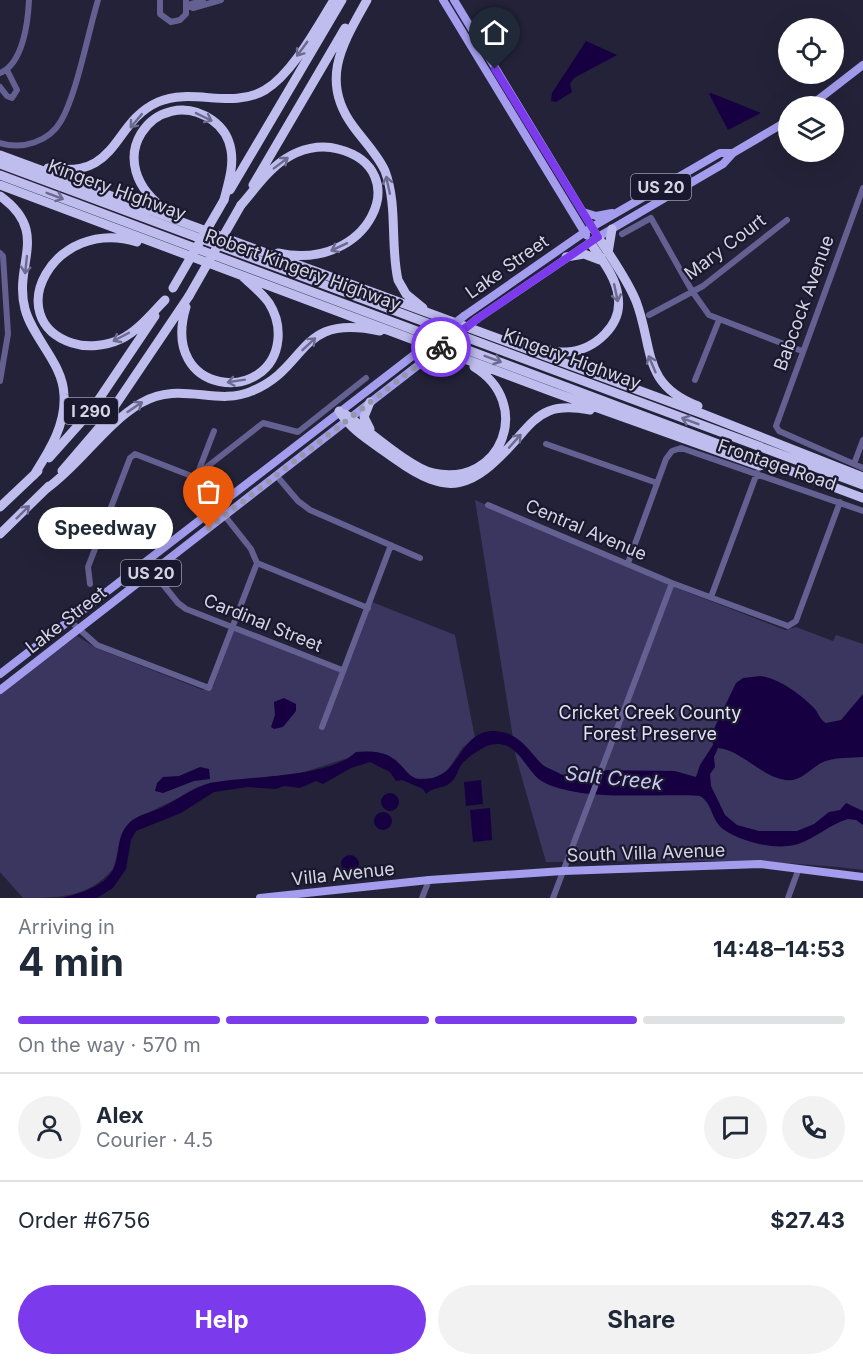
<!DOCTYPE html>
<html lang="en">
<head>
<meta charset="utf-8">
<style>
	body { margin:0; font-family:Inter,sans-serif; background:#f2f2f3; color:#1f2937; height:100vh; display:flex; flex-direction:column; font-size:22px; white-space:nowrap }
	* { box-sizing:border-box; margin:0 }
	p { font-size:20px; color:#747a83 }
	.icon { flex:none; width:33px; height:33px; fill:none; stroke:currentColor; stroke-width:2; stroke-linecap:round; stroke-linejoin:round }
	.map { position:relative; height:898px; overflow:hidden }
	.drawer { display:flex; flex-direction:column; background:#fff; flex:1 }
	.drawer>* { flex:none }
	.buttons { position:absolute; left:778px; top:18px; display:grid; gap:12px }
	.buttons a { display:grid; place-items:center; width:66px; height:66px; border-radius:50%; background:#fff; box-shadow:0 6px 24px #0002; font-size:30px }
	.pin { position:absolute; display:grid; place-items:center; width:51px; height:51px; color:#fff; margin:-62px -26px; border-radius:50% 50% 50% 0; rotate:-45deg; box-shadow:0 0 6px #0007 }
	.pin .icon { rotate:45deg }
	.courier { position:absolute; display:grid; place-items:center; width:60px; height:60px; margin:-30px; border:4px solid #7c3aed; border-radius:50%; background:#fff; color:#222; box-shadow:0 2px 8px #0007 }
	.bubble { position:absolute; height:42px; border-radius:21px; background:#fff; box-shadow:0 6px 24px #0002; font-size:20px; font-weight:700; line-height:42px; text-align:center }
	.summary em { font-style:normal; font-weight:700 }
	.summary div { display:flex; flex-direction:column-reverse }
	.summary { display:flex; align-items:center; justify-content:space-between; height:102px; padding:0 18px }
	h1 { font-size:39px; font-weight:700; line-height:45px }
	.bar { display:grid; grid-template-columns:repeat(4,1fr); gap:9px 6px; align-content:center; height:72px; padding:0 18px }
	.bar i { height:8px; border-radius:4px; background:#e0e1e3 }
	.bar .on { background:#7c3aed }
	.bar p { grid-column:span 4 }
	.line { display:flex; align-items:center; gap:15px; padding:0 18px; border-top:2px solid #e0e1e3 }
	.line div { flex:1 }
	.round { display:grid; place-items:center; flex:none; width:63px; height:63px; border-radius:32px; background:#f2f2f3 }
	.primary-button { display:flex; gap:12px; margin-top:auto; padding:12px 18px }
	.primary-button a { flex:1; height:69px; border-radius:36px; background:#7c3aed; color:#fff; font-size:24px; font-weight:700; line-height:69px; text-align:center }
	.primary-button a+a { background:#f2f2f3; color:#1f2937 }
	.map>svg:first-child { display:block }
	.green { fill:#3a365f }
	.water { fill:#160042 }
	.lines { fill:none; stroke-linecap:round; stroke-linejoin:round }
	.stream { stroke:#160042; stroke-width:1.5 }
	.minor { stroke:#646091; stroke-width:6 }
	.major { stroke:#a49dee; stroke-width:8 }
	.highway { stroke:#bfbdee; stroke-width:9 }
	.major-bridge { stroke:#a49dee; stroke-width:8 }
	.highway-bridge { stroke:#bfbdee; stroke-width:9 }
	.oneway { stroke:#6c6a8e }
	.done { stroke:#9696a7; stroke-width:6; stroke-dasharray:0 10.8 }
	.route { stroke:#7c3aed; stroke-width:8 }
	.labels { text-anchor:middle; stroke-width:4.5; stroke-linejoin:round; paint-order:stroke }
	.shield { fill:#1a182e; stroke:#9c9cad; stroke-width:1.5 }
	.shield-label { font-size:16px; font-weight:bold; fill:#d4d4e3 }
	.street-label { font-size:18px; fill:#d4d4e3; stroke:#1a182e }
	.park-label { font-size:18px; fill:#e2e1f6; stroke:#1a182e }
	.water-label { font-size:20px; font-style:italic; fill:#cac9f2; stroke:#1a182e }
</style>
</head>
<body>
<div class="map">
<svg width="863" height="898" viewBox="0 0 863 898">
	<rect width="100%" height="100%" fill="#242238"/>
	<path class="green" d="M475,500l207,90 103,40 11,-3 37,14 3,-6 27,9v226c-105,-13 -211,-9 -317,-8l-30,-105z
		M372,602l83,33 20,103 -12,9 -16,24 -14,7 -16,1 -8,-3 -13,-16 -18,-8h-22l-8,6 -50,16 -87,9 -79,37c-16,15 -12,30 -19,49 -25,29 -54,29 -90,29l-23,-26v-179l77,-57 19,12 107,42 10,-3 21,-57 106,41 12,-15z"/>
	<path class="water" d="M586,41l31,14 -43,23 -4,6 2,8 -16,10 -5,-1 1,-8z
		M709,94l2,-1 50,20 -33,17z
		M760,676c20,3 40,18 54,32 5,5 5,11 12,15l15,-3 22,-26v63c-12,1 -25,0 -37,4 -15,5 -24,22 -41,19 -25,-4 -42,-29 -67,-32l-4,9 1,10 -5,7 1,12 14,29 12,10 22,6h38l17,-7 15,-12 11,-2 6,-7 17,8v14l-7,-5 -8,-1c-18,5 -32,19 -50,25 -21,7 -57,-2 -75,-15 -12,-9 -10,-25 -23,-33 -45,-3 -115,6 -155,-13 -18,-8 -24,-39 -48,-39 -11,0 -27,11 -35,20 -5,6 -5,14 -12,19 -7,6 -18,4 -24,11l-3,-5 -21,-9 -6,1 -6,-9 -20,-10 -19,6 -28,16 -7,-3 -16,7 -16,-2 -8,3 -28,-2 -34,5 -33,21 -45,18 -5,9 -5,29 -13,19 -16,10h-35c19,-5 46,-12 53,-33 6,-18 1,-35 21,-47 8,-5 17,-6 25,-10 16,-8 32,-21 49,-25 36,-7 120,-5 146,-31 12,-1 29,-1 39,8 15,12 14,23 38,18 29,-7 29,-54 69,-46 37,7 33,59 89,38l84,1 21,6 4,-12 13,-20 -1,-12 24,-50 7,-5z
		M284,698l12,6v7l-13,16 -9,2 -3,-2 4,-12 -1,-13z
		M200,767l9,2 1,10 -16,2 -31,12 -8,-2 2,-8 6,-6 16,-1z
		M481,780l2,24 -17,2 -2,-24z
		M381 802a9 9 0 1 1 18 0a9 9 0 1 1-18 0Z
		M490,808l2,32 -19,2 -3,-32z
		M374 821a9 9 0 1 1 18 0a9 9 0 1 1-18 0Z
		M341 864a9 9 0 1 1 18 0a9 9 0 1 1-18 0Z"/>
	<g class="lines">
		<path class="stream" d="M542,766l17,8"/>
		<path class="minor" d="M160,0v14l11,8 9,-2 6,-6v-14
			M187,5l6,3 28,-8
			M188,5l15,-5
			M0,73c23,-9 28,-51 29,-73
			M0,87l7,9 5,2 5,-8 -10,-20
			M0,143c22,7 49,-1 61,-22 16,-28 27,-88 37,-121
			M863,188l-87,238 3,5 84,37
			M622,234l29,-16 41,73 17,24 93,36
			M0,253l3,3 5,78 -8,47
			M649,315l54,-29 84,-66
			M695,380l24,-60
			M546,444l111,39
			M854,464l9,-24
			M197,475l17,-44
			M276,475l22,26 12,9 110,48
			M194,477l69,-54 35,9 68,-54
			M488,505l184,78 116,43 8,-5 44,-119
			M628,563l38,-104 6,-8 9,-3 182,63
			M153,572l25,31 8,6 156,61
			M90,584l-2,-17 42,-109 5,-4 59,23 57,72 6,14 111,45
			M711,597l46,-124
			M70,621l27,24 112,43 48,-125
			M322,727l69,-182
			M422,898l7,-18
			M553,898l119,-315
			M788,898l11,-30"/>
		<path class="major" d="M443,0l143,235
			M454,0l144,237
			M810,106l53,-41
			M583,212l13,4 16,-3
			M464,316l128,-89 128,-74h13
			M477,319l121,-82 125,-73 10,-11 56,-33
			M0,674l419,-323
			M0,690l430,-334
			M260,898l169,-18 134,-9 197,-7 103,13"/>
		<path class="highway" d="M367,0c-24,43 -48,80 -14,126 10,14 25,29 32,45 13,34 5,74 13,109l8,14 17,14
			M0,155l703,259 160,63
			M0,164l863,321
			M48,168c72,12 63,-45 110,-66 35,-15 73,8 107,-12 28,-17 52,-63 69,-90
			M0,175l863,323
			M0,185l553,207 207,74
			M253,185l92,-157
			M230,190l112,-190
			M0,196c51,37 13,67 25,113 8,30 38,54 39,86 2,30 -15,56 -30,80
			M241,205c14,-16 27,-35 44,-46 15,-10 35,-15 53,-10 79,20 31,124 -60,104
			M169,212c-76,-50 -12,-130 43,-92 10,7 17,18 19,30 3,17 -3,34 -7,50
			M598,237c13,20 29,42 38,64 18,47 5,83 62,105
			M137,242c-84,-26 -137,77 -65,101 15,5 34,3 49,-4 17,-8 31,-26 44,-39
			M608,253l4,-24
			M566,257l18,-3 16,6
			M186,307c-27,89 86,99 92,32 1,-12 -2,-25 -9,-36 -7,-10 -17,-18 -26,-26
			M525,344c14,3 28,9 42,8 28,-2 56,-27 51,-56 -2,-20 -18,-38 -28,-54
			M339,411c13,21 36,33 56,48 54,39 77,30 120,-18 10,-11 19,-24 34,-30 13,-5 28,-3 41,-1
			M345,414c22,15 65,54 88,59 69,15 101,-70 41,-106
			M370,429l-6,-12 6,-15
			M49,458l42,-47 64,-95
			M62,471l42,-49 85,-126
			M46,489c35,-25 58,-64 95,-86 39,-23 75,4 111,-12 58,-24 44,-78 128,-60
			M0,507l38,-36
			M0,534l49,-48"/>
		<path class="major-bridge" d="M419,351l45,-35
			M430,356l47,-37"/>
		<path class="highway-bridge" d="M173,288l51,-88
			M189,296l52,-91"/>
	</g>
	<defs><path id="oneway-shaft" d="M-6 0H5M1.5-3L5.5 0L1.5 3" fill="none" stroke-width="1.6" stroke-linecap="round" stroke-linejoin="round" transform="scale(1.5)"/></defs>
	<g class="oneway">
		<use href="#oneway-shaft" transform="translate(302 49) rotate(126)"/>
		<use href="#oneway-shaft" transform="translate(204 117) rotate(26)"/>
		<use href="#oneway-shaft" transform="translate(136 121) rotate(130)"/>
		<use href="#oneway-shaft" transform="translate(281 163) rotate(-37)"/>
		<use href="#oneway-shaft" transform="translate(388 185) rotate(-102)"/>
		<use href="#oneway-shaft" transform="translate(55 196) rotate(21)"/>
		<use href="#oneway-shaft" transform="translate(339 247) rotate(155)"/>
		<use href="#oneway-shaft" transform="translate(26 265) rotate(96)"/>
		<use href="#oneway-shaft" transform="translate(616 293) rotate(78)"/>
		<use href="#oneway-shaft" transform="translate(121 337) rotate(152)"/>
		<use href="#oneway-shaft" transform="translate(309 344) rotate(-43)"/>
		<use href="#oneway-shaft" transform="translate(493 359) rotate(21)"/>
		<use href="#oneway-shaft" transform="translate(652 364) rotate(-113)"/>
		<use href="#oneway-shaft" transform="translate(236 381) rotate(171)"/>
		<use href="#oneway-shaft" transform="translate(135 407) rotate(-34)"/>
		<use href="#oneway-shaft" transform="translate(690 421) rotate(-159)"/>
		<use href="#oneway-shaft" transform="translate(515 441) rotate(-48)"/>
		<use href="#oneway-shaft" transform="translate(23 512) rotate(-45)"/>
	</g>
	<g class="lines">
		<path class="done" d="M209,528l232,-181"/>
		<path class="route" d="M441,347l36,-28 121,-82 -103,-168"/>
	</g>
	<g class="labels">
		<g class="shield">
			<rect x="631" y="174" width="60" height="26" rx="4.5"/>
			<rect x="64" y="398" width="54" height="26" rx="4.5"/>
			<rect x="121" y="560" width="60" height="26" rx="4.5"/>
		</g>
		<g class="shield-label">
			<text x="661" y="193">US 20</text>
			<text x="91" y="417">I 290</text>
			<text x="151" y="579">US 20</text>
		</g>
		<g class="street-label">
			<text transform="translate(117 190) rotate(20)" y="6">Kingery Highway</text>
			<text transform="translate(725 247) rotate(-37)" y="6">Mary Court</text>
			<text transform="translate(507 267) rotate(-35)" y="6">Lake Street</text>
			<text transform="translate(303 270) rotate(20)" y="6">Robert Kingery Highway</text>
			<text transform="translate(804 303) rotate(-70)" y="6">Babcock Avenue</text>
			<text transform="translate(572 359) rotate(20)" y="6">Kingery Highway</text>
			<text transform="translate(777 465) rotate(19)" y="6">Frontage Road</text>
			<text transform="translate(586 530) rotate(23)" y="6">Central Avenue</text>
			<text transform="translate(66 620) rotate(-38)" y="6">Lake Street</text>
			<text transform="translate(263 623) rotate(22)" y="6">Cardinal Street</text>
			<text transform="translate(646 853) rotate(-2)" y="6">South Villa Avenue</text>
			<text transform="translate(343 874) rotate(-6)" y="6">Villa Avenue</text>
		</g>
		<g class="park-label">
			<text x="650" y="719">Cricket Creek County<tspan x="650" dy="21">Forest Preserve</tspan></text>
		</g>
		<g class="water-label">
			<text transform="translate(614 778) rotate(6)" y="7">Salt Creek</text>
		</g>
	</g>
</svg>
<div class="buttons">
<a><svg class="icon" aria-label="locate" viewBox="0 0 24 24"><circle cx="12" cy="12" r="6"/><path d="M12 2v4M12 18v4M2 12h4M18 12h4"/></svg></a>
<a><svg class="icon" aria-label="layers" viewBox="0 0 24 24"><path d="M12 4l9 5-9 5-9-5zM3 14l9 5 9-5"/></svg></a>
</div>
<div class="pin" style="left:209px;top:528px;background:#ea580c"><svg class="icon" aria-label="bag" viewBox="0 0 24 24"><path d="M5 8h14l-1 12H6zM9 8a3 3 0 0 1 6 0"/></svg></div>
<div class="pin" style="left:495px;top:69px;background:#1f2937"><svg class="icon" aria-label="home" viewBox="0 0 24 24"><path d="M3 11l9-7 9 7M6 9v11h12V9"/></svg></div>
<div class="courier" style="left:441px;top:347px"><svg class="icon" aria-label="bike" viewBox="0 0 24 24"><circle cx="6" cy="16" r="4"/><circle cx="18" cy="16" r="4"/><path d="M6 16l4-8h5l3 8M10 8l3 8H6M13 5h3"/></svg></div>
<div class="bubble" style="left:38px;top:507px;width:135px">Speedway</div>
</div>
<section class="drawer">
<div class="summary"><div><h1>4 min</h1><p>Arriving in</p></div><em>14:48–14:53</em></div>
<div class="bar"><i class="on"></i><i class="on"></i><i class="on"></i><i></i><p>On the way · 570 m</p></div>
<div class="line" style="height:108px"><a class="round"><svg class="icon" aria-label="person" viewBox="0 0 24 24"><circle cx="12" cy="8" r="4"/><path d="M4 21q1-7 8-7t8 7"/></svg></a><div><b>Alex</b><p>Courier · 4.5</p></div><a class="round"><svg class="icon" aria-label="chat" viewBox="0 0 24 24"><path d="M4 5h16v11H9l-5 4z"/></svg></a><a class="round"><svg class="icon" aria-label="phone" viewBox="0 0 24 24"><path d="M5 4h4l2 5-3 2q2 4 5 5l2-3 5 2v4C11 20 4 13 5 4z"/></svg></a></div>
<div class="line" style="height:78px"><div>Order #6756</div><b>$27.43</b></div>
<div class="primary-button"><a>Help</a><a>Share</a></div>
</section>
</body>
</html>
